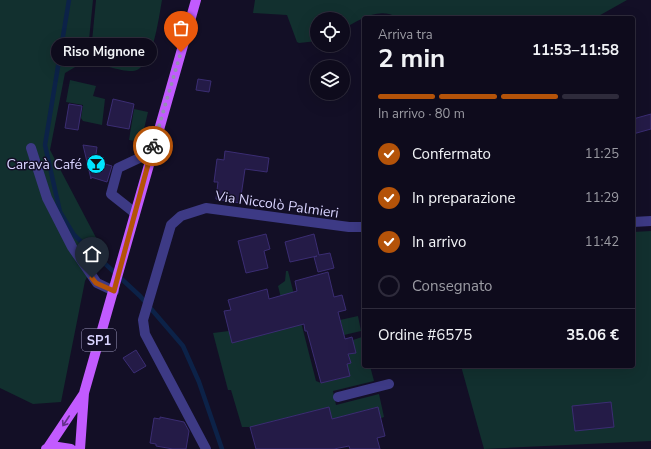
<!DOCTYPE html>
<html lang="it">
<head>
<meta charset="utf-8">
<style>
	body { margin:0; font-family:"Nunito Sans",sans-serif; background:#1c1929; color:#f1f3f6; height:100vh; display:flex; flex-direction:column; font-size:15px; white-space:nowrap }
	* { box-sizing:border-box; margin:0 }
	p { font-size:13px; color:#9b9ba3 }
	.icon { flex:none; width:22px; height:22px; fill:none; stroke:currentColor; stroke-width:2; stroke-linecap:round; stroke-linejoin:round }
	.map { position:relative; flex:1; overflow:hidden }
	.sheet { position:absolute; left:362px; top:16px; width:273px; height:352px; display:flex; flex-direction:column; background:#0e0b1c; border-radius:4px; box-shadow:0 4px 16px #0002,0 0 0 1px #2e2b3b }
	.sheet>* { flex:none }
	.buttons { position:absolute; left:310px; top:12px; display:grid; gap:8px }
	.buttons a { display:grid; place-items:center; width:40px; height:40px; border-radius:50%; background:#0e0b1c; box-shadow:0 4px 16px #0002,0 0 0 1px #2e2b3b; font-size:20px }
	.pin { position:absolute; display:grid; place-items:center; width:34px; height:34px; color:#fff; margin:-41px -17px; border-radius:50% 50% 50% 0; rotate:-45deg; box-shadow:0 0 4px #0007 }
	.pin .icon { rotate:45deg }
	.courier { position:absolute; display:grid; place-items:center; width:40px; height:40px; margin:-20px; border:3px solid #b45309; border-radius:50%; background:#fff; color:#222; box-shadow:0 1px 5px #0007 }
	.bubble { position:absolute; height:28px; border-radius:14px; background:#0e0b1c; box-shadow:0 4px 16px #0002,0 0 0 1px #2e2b3b; font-size:13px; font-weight:700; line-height:28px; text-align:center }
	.headline em { font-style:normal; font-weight:700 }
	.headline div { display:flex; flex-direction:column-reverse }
	.headline { display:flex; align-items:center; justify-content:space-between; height:68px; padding:0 16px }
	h1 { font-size:26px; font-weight:700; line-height:30px }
	.bar { display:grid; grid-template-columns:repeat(4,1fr); gap:6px 4px; align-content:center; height:48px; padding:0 16px }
	.bar i { height:5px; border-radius:3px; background:#2e2b3b }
	.bar .selected { background:#b45309 }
	.bar p { grid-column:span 4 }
	.line { display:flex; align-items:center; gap:10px; padding:0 16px; border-top:1px solid #2e2b3b }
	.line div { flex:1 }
	ol { padding:0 16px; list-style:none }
	li { display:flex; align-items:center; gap:12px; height:44px }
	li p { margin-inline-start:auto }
	li .icon { padding:4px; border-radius:50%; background:#b45309; color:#fff; stroke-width:4 }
	li:last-child { color:#9b9ba3 }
	li i { width:22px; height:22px; border:2px solid #2e2b3b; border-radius:50% }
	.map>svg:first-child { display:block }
	.green { fill:#12302f }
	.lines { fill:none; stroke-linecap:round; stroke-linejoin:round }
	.stream { stroke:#0c2248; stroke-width:4.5 }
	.building { fill:#241b47; stroke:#3b2d73 }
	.minor { stroke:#3d3a85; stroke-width:10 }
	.major { stroke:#c25bff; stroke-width:10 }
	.oneway { stroke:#623188 }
	.done { stroke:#948fb3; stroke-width:4; stroke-dasharray:0 7.2 }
	.route { stroke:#b45309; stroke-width:5 }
	.labels { text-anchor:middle; stroke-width:3; stroke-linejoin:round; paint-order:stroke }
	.shield { fill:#130f26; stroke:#9e99be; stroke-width:1 }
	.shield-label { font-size:13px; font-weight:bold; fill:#d9d4ff }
	.poi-label { font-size:14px; fill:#d9d4ff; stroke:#130f26; text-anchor:end }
	.street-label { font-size:14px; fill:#d9d4ff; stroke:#130f26 }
</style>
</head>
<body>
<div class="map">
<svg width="651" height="449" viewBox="0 0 651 449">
	<rect width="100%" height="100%" fill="#130f26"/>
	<path class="green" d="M0,0h93l-6,60 -22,13 -15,77 52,99 -17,32 -24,121 -28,2 -33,-16z
		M96,0h66c-3,16 -9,70 -29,71 -10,1 -33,-7 -43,-9z
		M255,0h372l-32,18h-197c-19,-12 -38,2 -55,11v-10h-26v22l-18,2 -2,-1 -10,-27 -34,-2z
		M70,80l26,6 -3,10 12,3 -3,26 -19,-4 -2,-3 2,-13 -17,-3z
		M134,109l14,3 -7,30 -12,-2z
		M651,231v210l-167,8 -23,-83h172v-134z
		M286,271h2l28,110 5,2 29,-7 -3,-12 3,-1 -2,-9 7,-1 -2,-13 9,-3 2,29h6l4,15 -41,10 3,14 43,-11 5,23 -3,1 -4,-11 -45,12 -3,-12 -79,20h-8l-11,-37h-3l-15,-57 16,-2 3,12 56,-18 -10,-39 7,-5z
		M358,316l3,15 -17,4 -4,-15z"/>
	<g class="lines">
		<path class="stream" d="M69,0l-24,145 15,67 14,23 66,61 43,50 16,36 23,67"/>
	</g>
	<path class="building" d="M198,79l13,2 -2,11 -13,-2z
		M113,99l21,5 -5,25 -22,-4z
		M69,104l13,2 -4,24 -13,-2z
		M651,114v15l-18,5v-15z
		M83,145l14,2 -2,14 17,5 -5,16 -16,-5v2z
		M225,151l44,7 -2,14 -22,-3 -5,34 -24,-4 2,-17h-4l3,-23 7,1z
		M266,234l4,15 -6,2 4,17 -22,5 -8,-32z
		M314,234l5,21 11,-2 4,15 -16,4 -4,-15 3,-1 -27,6 -5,-20z
		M328,272l6,25 8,-2 4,15 -8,2 7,27 7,-2 4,16 -8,1 3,9 -4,1 3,12 -29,7 -14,-52h-2l-1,-7 -72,19 -8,-32 7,-1 -3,-10 39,-11 2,10 28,-8 -2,-10z
		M136,350l10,16 -12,7 -11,-15z
		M611,402l3,25 -39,4 -3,-25z
		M329,407l3,12 46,-12 7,29 -8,2 3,11h-30l-1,-3 -15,3h-78l-6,-22z
		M160,417l24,5 5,9 -3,18h-13l-17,-3v-2l-6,-1 4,-25 6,1z"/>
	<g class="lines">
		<path class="minor" d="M31,148l16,50 25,49 25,36 17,8
			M135,213l-24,-19 7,-26 34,-16
			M633,222l18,-1
			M338,397l51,-13
			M206,449l-61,-115 -2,-14 28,-95 10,-9 25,-8 143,19h15"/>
		<path class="major" d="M46,449l12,-2 13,2
			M47,449l36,-54
			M80,449l4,-56 112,-393"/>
	</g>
	<defs><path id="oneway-shaft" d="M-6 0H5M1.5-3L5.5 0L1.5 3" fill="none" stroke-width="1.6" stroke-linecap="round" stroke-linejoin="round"/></defs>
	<use class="oneway" href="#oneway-shaft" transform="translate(66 421) rotate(123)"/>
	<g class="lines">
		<path class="done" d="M153,146l28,-94"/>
		<path class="route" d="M92,278l4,5 18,8 39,-145"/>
	</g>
	<defs>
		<g id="bar-disc" transform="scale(1)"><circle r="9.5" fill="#00e5ff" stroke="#130f26"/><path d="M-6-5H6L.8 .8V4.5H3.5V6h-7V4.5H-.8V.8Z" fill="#111"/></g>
	</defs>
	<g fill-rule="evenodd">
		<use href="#bar-disc" x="96" y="164"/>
	</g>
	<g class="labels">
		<rect class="shield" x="82" y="329" width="34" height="22" rx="3"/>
		<g class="shield-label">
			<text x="99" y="345">SP1</text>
		</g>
		<g class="poi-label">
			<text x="82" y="169">Caravà Café</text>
		</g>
		<g class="street-label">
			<text transform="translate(277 204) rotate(8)" y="5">Via Niccolò Palmieri</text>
		</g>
	</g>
</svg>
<div class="buttons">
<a><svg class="icon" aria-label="locate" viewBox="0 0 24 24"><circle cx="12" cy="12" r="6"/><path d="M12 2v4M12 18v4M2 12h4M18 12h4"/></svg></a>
<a><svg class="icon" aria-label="layers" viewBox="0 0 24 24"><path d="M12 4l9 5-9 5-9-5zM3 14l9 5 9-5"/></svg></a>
</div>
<div class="pin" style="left:181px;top:52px;background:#ea580c"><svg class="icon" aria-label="bag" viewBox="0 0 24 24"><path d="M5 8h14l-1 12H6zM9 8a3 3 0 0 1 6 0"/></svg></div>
<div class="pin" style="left:92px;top:278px;background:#1f2937"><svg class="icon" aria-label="home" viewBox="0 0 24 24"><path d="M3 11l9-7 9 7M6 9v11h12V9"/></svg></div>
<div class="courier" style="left:153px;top:146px"><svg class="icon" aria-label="bike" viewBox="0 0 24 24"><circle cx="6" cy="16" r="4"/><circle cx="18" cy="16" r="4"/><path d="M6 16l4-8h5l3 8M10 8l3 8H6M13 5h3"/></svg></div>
<div class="bubble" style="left:51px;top:38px;width:106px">Riso Mignone</div>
<section class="sheet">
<div class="headline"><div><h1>2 min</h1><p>Arriva tra</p></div><em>11:53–11:58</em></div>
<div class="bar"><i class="selected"></i><i class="selected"></i><i class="selected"></i><i></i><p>In arrivo · 80 m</p></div>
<ol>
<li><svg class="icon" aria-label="check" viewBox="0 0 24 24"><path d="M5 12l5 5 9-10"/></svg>Confermato<p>11:25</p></li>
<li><svg class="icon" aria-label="check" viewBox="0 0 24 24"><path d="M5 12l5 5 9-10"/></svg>In preparazione<p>11:29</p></li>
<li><svg class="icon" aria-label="check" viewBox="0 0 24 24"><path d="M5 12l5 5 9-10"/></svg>In arrivo<p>11:42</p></li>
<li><i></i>Consegnato</li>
</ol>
<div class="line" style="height:52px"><div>Ordine #6575</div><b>35.06 €</b></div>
</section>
</div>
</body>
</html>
